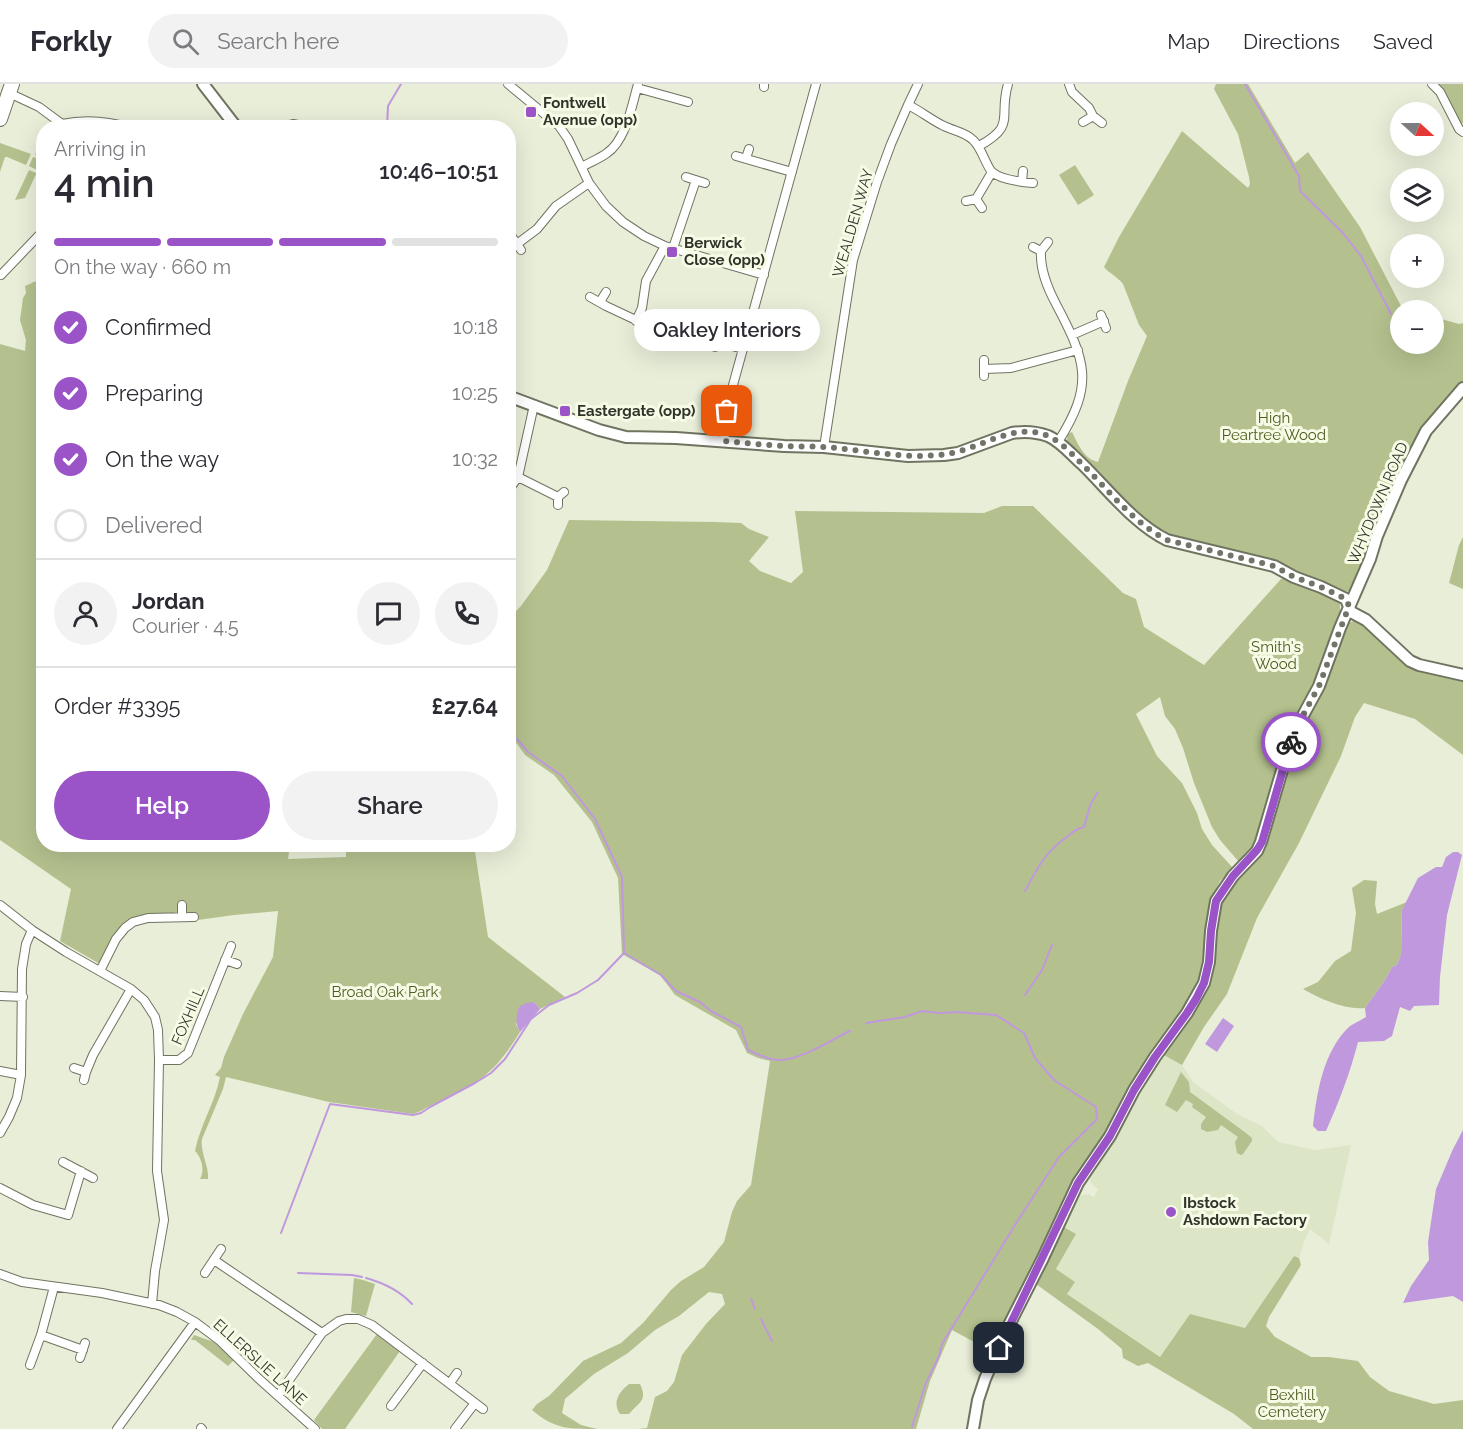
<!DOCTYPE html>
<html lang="en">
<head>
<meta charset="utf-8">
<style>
	body { margin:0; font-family:Raleway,sans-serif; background:#f2f2f3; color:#2b2b33; height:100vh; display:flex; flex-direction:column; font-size:22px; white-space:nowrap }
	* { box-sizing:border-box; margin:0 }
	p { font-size:20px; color:#7c7c81 }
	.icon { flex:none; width:33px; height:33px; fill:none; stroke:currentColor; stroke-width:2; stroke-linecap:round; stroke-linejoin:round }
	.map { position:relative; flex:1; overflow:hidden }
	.details { position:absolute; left:36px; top:36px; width:480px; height:732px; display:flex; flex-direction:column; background:#fff; border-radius:24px; box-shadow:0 6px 24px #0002 }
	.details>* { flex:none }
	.needle { width:39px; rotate:111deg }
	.buttons { position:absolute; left:1390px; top:18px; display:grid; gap:12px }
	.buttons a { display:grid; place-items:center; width:54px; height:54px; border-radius:50%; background:#fff; box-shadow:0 6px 24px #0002; font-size:30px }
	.pin { position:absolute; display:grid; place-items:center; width:51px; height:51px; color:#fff; margin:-26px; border-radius:12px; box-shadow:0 3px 9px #0006 }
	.courier { position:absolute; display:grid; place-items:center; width:60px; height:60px; margin:-30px; border:4px solid #9a54c8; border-radius:50%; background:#fff; color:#222; box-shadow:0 2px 8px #0007 }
	.bubble { position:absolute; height:42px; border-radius:21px; background:#fff; box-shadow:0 6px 24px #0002; font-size:20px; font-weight:600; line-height:42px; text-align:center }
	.head em { font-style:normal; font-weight:600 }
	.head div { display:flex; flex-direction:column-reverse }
	.head { display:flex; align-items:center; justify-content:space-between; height:102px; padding:0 18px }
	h1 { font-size:39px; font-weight:600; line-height:45px }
	.bar { display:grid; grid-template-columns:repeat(4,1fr); gap:9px 6px; align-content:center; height:72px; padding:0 18px }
	.bar i { height:8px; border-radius:4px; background:#e1e1e2 }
	.bar .active { background:#9a54c8 }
	.bar p { grid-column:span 4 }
	.line { display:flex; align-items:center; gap:15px; padding:0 18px; border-top:2px solid #e1e1e2 }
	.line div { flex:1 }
	.round { display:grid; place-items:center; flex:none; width:63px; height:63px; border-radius:32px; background:#f2f2f3 }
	ol { padding:0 18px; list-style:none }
	li { display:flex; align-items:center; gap:18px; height:66px }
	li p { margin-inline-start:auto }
	li .icon { padding:6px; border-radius:50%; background:#9a54c8; color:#fff; stroke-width:4 }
	li:last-child { color:#7c7c81 }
	li i { width:33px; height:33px; border:3px solid #e1e1e2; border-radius:50% }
	.cta { display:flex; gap:12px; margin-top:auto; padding:12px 18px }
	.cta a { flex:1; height:69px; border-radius:36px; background:#9a54c8; color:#fff; font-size:24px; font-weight:600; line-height:69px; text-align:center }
	.cta a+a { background:#f2f2f3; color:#2b2b33 }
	header { display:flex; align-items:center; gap:36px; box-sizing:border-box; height:84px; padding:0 30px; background:#fff; border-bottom:2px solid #e1e1e2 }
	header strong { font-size:28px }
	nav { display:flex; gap:33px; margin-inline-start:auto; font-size:21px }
	.search { width:420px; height:54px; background:#f2f2f3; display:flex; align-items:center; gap:15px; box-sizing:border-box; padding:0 21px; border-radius:33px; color:#7c7c81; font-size:22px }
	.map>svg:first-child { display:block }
	.built { fill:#dde5c7 }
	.green { fill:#b4c18e }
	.water { fill:#c098de }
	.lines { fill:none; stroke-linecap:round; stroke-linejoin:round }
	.stream { stroke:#c098de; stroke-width:2 }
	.street-casing { stroke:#6f7461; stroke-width:10 }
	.secondary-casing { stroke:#6f7461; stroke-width:14 }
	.highway-casing { stroke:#6f7461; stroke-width:16 }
	.street { stroke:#fff; stroke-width:8 }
	.secondary { stroke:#fff; stroke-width:10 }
	.highway { stroke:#fff; stroke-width:14 }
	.done { stroke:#717468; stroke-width:6; stroke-dasharray:0 10.8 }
	.route { stroke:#9a54c8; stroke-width:8 }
	.poi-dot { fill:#9a54c8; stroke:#f5fbe5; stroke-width:2 }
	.labels { text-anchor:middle; stroke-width:6; stroke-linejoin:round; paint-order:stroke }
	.poi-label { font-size:15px; font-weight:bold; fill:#31332b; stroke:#f5fbe5; text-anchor:start }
	.street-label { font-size:15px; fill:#31332b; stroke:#f5fbe5 }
	.park-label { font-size:15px; fill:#505b21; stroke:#f5fbe5 }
</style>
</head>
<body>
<header>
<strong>Forkly</strong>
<div class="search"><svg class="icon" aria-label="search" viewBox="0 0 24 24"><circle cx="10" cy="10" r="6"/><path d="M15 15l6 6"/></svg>Search here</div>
<nav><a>Map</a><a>Directions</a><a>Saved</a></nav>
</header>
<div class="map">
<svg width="1463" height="1345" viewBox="0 0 1463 1345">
	<rect width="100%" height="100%" fill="#e8eed8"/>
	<path class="built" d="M1162,970l20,11 11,17 44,32 25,12 16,16 37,8 36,-5 -22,99 -19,-15 -6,13 -5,16 -5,-2 -49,72 -55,-14 -30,43 -93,-63 -11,-25 20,-34 -14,-9 13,-26 7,-5 6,-1 6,3 4,-8 -5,-4 -3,-4 1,-10z"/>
	<path class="green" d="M1216,0h32l47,79 13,-11 52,75 42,81 7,2h-8v34h33v-27l25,7 4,-1v58l-45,56 -30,61 -15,37 -11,32 -11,24 -7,1 -19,-9 -22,-7 -131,-39c-40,-22 -70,-58 -102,-90l-3,-6v-7l5,-2c6,12 12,27 26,30l30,-81 19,-45 -8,-11 -16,-41c-5,-7 -13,-10 -19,-17l15,-30 63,-106 66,57 2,-4 -1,-7 -11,-43 -24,-45z
		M1437,0h26v39l-2,1 -2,-2 -17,-33z
		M41,58l2,1v16l-18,39 -10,2 14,-30 7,3 1,-3 -8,-4 4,-9 7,2v-2l-5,-2z
		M0,59l31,11 -5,11 -19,-8h-2l-5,15z
		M1075,81l19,30 -16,10 -19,-30z
		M43,187l1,573 246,1 -2,14 58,-2v-12h128l14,92 77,60 -25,12 -6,-7 -18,22 4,8c-9,14 -17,27 -29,38 -18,18 -48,28 -70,41l-8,3 -84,-12 -103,-25 -3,12 -21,50c-2,14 7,26 6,40h-8c5,-8 2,-21 -5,-28 5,-26 20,-48 25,-74l-5,-2 6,-7 3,-11 19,-43 30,-57 5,-46 -44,4 -36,5 -3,-6 -6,-1 -10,-9 -1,7 -6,3 -28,1 -13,4 -31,45 -40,-23 11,-52 -71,-49v-496l25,7 1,-11 -6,-20 3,-22 3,-5 -1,-7 7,-3 1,-1 7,-1 1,-5 -1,-1z
		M1002,422h31l90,87 13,6 8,28 60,38 77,-86 3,-1c19,7 41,11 56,26v12l-84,223c-4,8 -8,20 -17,23l-19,-22 -8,-13 -18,-44 -11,-35 -8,-19 -10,-13 -5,-19 -24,17 21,42 25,27 15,30 5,16 10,16 21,23 -13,13 -9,19 -6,63 -5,19 -15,29 -38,48 -5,12 -40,72 -23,29 -55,114 -35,64 -37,-20 -22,51 -14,48h-278l9,-1 8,-31 12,-6 7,-9 8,-27 24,-31 19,-20 -3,-10 -13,-2 -30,24 -24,14 -27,23 -34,21 -29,25 -3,14 19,12 16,4c-29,0 -43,0 -65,-19l5,-6 12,-8 34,-35 38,-18 22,-20 28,-33 10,-9 23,-14 20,-25 8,-30 5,-11 14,-16 19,-124 -12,-3 -11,-5 -11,-23 -61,-35 -15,-20 -38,-21 -4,-76 -26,-56 -38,-47 -29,-20 -10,-14 -6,-1 -1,-121 13,-13 26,-36 22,-50 145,2 27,1 8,6 20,8 -20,24 11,10 31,12 12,-11 -8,-61 189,2z
		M1463,453v52l-14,-6 10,-38z
		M1356,536h5l56,49 13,4 33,7v75l-48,-36 -51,-16 -9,14 -14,39 -42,87 -42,75 -30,76 -23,33 -22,38 -20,-11 24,-34 28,-84 5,-19 -2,-2 3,-12 19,-29 14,-11 13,-16 14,-56 13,-44 53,-123z
		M1364,796l13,1 -2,23 2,10 30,-12 -5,8 -1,44 -4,11 -5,2 -7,13 -20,28c-21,2 -44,-9 -62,-19l15,-7 17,-21 16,-10 5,-38 -4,-25z
		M1181,988l8,10 1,10 56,41 6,5v3l-9,13 -2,1 -4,-2 -2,-11 3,-5 -17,-12 -3,5 -11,2 -6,-3v-5l5,-7 -14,-10 1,-3 -7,-4 -9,12 -12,-7z
		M1062,1142l14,8 -20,35 19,13 -8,12 93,63 30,-43 55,14 49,-72 5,2 2,7 -32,52 -3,9 9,11 36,20h18l29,4 12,16 19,14 45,13 29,-4v29h-210l-19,-15 -86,-51 -10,3 -15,-8 -1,-9 -24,-20 -62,-45 4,-12z
		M354,1194l9,2 12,4 -9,32 -15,-4z
		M377,1250l23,17 -55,78h-23l-8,-9z
		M194,1251l20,7 20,18 -6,6 -33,-26h-4z
		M629,1300h11c8,17 -1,18 -11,30h-9c-8,-12 -1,-22 9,-30z"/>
	<path class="water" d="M1453,768h5l4,3 -15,60 -7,62 -1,28 -25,1 -4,5 -10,-4 -8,29 -8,5 -26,1c-8,31 -19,60 -32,89h-8l-5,-5c4,-34 10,-75 37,-100 5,-3 11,-6 16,-9l-1,-9 20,-28 7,-13 5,-2 4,-11 1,-44 16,-32 18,-11h6l4,-10z
		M534,918l6,7 -20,23c-5,-9 -4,-15 -1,-25l7,-4z
		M1223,934l11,8 -17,26 -12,-8z
		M1463,1046v172l-10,-6 -50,7 8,-17 18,-26 -1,-18 8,-53 17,-40z"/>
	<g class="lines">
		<path class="stream" d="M1245,0l54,92 1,15 42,41 19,24 30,58
			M387,44l1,-22 13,-22
			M508,653l9,2 11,13 34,24 33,43 27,58 2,76 37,22 15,16 24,11 11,9 30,16 7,23c10,5 21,10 32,10 21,0 51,-20 70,-29
			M1025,807c12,-23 21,-40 43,-55 5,-4 9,-8 16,-9l6,-22 8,-13
			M1025,911l17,-25 10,-25
			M866,939l39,-6 17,-6 17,2 17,-1 40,3 28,18 11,25 19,22 42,27 1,12 -38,38 -44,68 -73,119 -3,12 -13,27 -14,44
			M281,1149l49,-129 83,11 8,-2 9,-6 45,-24 16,-10 14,-14 26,-40 18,-14 28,-12 21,-13 26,-27
			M298,1189l54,2 10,2
			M366,1194c18,5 34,13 46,26
			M751,1215l4,10
			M761,1235l11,22"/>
		<g class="street-casing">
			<path id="street" d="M508,0l51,42 9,13 21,44 17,23 17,16 21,14 21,10 99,29
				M764,0v3
				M1069,0l3,8 17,16 4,8 9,7
				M1432,0l8,8 19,37 4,3
				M637,4l51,14
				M9,9l30,14 23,17c23,-5 46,-3 69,4
				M908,21c13,6 23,15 36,21 10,5 21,6 29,14 9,8 13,26 19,32 9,8 29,10 41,11
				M1083,38l10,-6
				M278,44l15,-4 20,4
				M979,62c38,-21 19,-28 29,-62
				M736,72l56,16
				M746,74l3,-9
				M582,83c8,-5 17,-8 25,-14 19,-13 25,-48 31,-69
				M686,93l19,6
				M1022,98l1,-11
				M976,115l16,-27
				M966,117l10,-2 6,9
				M512,153l9,13
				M517,160l20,-15 19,-23 33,-23
				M1033,163l8,4 7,-9
				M673,164l23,-68
				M1041,167c-1,19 6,36 15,53 30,57 39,80 2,138
				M1,191l43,-45
				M590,213l16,9 51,24
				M600,218l6,-10
				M1101,231l5,13
				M636,237l6,-13 4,-27 19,-35
				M1072,251l32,-14
				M722,259l21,6
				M715,263l7,-4 -4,-7
				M984,285l27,-1 67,-18
				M984,292v-16
				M724,357l3,-30 6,-26 83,-301
				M824,363l29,-187 24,-78 14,-38 17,-39 10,-21
				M518,393l40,20
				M508,407l10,-14 16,-72
				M558,421v-8l6,-5
				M508,459l2,10 -2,10
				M0,821l32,25 34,22 65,37 13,11 11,17 3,13 1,30 -2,111 7,49 -9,51 -3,33
				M182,821v12
				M225,876l12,4
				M100,887l16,-32 9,-11 8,-6 15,-4 46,-1
				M0,912l23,1
				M159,976h20l9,-7 43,-107
				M74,984l12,4
				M0,987l21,4
				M84,996l2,-8 7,-17 38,-66
				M0,1049l9,-16 8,-19 4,-23 1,-106 4,-25 6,-14
				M63,1078l30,16
				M0,1104l33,17 35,10 13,-44
				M214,1176l108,73
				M205,1189l16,-24
				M0,1190l22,8 80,11 57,12 18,7 18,10 24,18 39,38 57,51
				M41,1251l42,15
				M80,1274l5,-15
				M30,1281l11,-30 13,-48
				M450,1299l7,-10
				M278,1312l44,-63 17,-12 7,-2h12l14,6 111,84
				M391,1322l32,-43
				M201,1344l1,1
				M117,1345l78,-107
				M455,1345l20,-26"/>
		</g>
		<g class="secondary-casing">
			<path id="secondary" d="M203,0l34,44
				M508,312l91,34 27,7 50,1 108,8 40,1 84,9 36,-1 14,-2 54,-20c12,-2 25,-1 36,3 12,5 23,18 33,27 26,25 53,61 86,77l107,26 20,11 27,10 25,12 5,13 15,8 44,41 9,4 44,10
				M973,1345l5,-29 7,-21 20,-46 38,-75 35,-75 32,-47 24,-46 21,-33 32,-44 17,-30 5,-21 2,-31 5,-30 17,-25 24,-25 4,-9 26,-89 13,-32 19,-35 21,-58 30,-69 7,-23 24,-56 25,-49 37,-43"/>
		</g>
		<g class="highway-casing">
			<path id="highway" d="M0,35l12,-35"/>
		</g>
		<use href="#street" class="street"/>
		<use href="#secondary" class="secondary"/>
		<use href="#highway" class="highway"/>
	</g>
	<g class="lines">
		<path class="done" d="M727,327l-3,30c20,2 40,4 60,5 13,1 27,0 40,1 41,3 82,13 123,7 34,-5 70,-35 105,-16 10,5 19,15 27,23 27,26 54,62 88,79l107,26 20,11 27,10 25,12 3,7 -30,80 -19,35 -9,21"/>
		<path class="route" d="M999,1264l79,-165 32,-47 24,-46 21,-33 32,-44 9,-14 8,-16 5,-21 2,-31 5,-30 17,-25 24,-26 5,-8 29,-100"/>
	</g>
	<g class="poi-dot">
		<rect x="525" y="22" width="12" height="12" rx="3"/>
		<rect x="666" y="162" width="12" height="12" rx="3"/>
		<rect x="559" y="321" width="12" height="12" rx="3"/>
		<circle cx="1171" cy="1128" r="6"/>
	</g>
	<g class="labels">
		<g class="poi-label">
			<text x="543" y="24">Fontwell<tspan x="543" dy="17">Avenue (opp)</tspan></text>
			<text x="684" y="164">Berwick<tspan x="684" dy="17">Close (opp)</tspan></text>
			<text x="577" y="332">Eastergate (opp)</text>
			<text x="1183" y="1124">Ibstock<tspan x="1183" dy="17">Ashdown Factory</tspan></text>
		</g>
		<g class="street-label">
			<text transform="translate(853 139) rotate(-74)" y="5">WEALDEN WAY</text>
			<text transform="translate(1378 419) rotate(-67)" y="5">WHYDOWN ROAD</text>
			<text transform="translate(188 932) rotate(-67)" y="5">FOXHILL</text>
			<text transform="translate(260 1278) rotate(42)" y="5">ELLERSLIE LANE</text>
		</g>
		<g class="park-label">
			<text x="1274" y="339">High<tspan x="1274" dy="17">Peartree Wood</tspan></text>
			<text x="1276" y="568">Smith's<tspan x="1276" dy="17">Wood</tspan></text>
			<text x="385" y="913">Broad Oak Park</text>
			<text x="1292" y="1316">Bexhill<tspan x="1292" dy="17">Cemetery</tspan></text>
		</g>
	</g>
</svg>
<div class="buttons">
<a><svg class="needle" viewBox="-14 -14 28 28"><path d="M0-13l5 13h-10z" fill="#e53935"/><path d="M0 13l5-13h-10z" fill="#7c7c81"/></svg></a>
<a><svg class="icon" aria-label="layers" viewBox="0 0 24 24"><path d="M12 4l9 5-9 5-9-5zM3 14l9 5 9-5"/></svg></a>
<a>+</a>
<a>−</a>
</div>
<div class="pin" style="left:727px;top:327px;background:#ea580c"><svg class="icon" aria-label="bag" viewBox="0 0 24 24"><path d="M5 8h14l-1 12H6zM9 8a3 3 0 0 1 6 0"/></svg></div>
<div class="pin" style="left:999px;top:1264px;background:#1f2937"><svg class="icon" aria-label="home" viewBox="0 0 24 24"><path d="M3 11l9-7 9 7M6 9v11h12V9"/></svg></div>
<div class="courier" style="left:1291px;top:658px"><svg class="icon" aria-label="bike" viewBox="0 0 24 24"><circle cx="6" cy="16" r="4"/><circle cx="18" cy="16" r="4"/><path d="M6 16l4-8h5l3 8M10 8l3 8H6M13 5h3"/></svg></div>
<div class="bubble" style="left:634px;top:225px;width:186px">Oakley Interiors</div>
<section class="details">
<div class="head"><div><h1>4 min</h1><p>Arriving in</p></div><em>10:46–10:51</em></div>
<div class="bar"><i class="active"></i><i class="active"></i><i class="active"></i><i></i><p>On the way · 660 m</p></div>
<ol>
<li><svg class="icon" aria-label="check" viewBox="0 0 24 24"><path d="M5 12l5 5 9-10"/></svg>Confirmed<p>10:18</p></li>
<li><svg class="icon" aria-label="check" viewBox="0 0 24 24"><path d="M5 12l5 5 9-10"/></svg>Preparing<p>10:25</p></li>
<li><svg class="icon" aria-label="check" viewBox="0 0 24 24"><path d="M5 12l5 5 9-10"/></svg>On the way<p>10:32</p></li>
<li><i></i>Delivered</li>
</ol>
<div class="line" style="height:108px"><a class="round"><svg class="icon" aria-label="person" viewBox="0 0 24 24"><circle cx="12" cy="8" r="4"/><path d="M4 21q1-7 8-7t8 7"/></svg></a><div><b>Jordan</b><p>Courier · 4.5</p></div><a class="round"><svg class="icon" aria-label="chat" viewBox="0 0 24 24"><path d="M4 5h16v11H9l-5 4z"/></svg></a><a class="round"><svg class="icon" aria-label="phone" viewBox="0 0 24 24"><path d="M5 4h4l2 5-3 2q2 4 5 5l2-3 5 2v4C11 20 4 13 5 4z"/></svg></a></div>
<div class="line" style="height:78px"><div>Order #3395</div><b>£27.64</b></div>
<div class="cta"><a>Help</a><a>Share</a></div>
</section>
</div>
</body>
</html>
